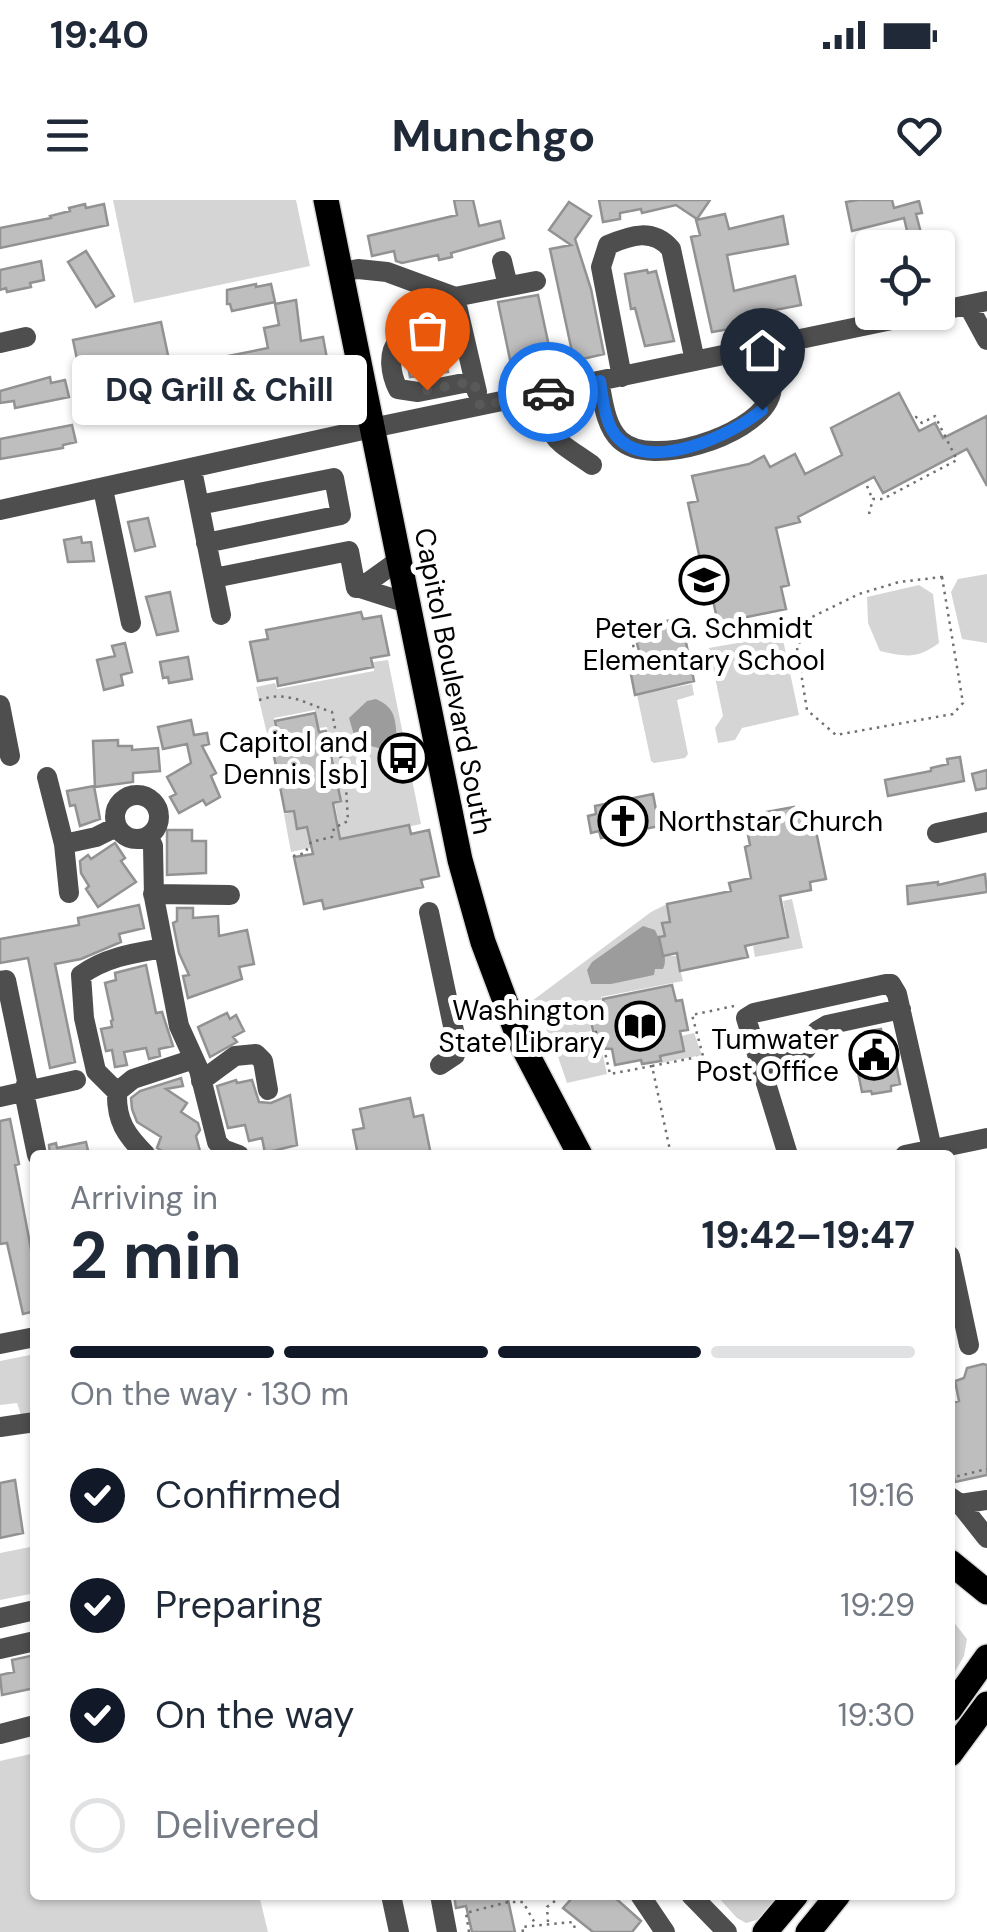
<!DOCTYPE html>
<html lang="en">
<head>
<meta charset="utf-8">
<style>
	body { margin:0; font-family:"DM Sans",sans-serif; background:#f2f2f3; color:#1f2937; height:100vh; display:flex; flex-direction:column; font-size:38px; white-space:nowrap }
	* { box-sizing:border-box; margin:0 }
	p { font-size:32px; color:#747a83 }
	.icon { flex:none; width:55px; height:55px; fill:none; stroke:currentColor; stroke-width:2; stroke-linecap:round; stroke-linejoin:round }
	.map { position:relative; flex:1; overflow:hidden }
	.details { position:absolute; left:30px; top:950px; width:925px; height:750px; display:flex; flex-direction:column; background:#fff; border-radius:10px; box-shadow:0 2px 8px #0004 }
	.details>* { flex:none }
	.buttons { position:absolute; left:855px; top:30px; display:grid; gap:20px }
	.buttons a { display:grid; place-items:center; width:100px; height:100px; border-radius:10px; background:#fff; box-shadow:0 2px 8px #0004; font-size:50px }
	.pin { position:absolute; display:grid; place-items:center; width:85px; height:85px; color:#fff; margin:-102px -42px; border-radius:50% 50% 50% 0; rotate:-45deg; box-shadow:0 0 10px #0007 }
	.pin .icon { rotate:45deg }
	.courier { position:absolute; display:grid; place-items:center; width:100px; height:100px; margin:-50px; border:8px solid #1a73e8; border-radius:50%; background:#fff; color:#222; box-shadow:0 2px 12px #0007 }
	.bubble { position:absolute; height:70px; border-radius:10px; background:#fff; box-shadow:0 2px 8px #0004; font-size:32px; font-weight:700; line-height:70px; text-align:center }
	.overview em { font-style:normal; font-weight:700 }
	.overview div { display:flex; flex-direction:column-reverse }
	.overview { display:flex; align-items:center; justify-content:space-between; height:170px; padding:0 40px }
	h1 { font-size:65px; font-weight:700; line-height:75px }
	.bar { display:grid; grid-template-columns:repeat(4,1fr); gap:15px 10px; align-content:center; height:120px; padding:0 40px }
	.bar i { height:12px; border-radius:8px; background:#e0e1e3 }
	.bar .on { background:#111827 }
	.bar p { grid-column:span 4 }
	ol { padding:0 40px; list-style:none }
	li { display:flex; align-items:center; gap:30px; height:110px }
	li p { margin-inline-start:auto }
	li .icon { padding:10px; border-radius:50%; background:#111827; color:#fff; stroke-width:4 }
	li:last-child { color:#747a83 }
	li i { width:55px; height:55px; border:5px solid #e0e1e3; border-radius:50% }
	.status { display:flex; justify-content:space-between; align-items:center; height:70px; padding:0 50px; background:#fff; direction:ltr }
	.status svg { height:28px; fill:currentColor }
	header { display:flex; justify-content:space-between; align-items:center; height:130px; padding:0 40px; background:#fff; font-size:45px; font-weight:700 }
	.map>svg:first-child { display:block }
	.green { fill:#d5d5d5 }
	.water { fill:#9c9c9c }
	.building { fill:#bebebe; stroke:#929292; stroke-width:2.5 }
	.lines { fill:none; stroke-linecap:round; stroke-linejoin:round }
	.major-casing { stroke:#dbdbdb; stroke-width:28 }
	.path { stroke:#707070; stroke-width:2.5; stroke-dasharray:2.5 5; stroke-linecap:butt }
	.minor { stroke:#4e4e4e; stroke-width:20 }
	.major { stroke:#000; stroke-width:25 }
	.done { stroke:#595959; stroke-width:10; stroke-dasharray:0 18 }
	.route { stroke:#1a73e8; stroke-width:12 }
	.labels { text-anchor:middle; stroke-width:10; stroke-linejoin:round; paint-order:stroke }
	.poi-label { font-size:28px; fill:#000; stroke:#fff; text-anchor:end }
	.street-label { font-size:28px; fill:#000; stroke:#fff }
</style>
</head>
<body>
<div class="status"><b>19:40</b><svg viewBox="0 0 49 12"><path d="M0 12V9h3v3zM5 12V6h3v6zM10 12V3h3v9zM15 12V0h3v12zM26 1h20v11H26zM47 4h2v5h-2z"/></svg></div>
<header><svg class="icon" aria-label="menu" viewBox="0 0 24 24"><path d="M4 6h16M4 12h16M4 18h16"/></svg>Munchgo<svg class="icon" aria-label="heart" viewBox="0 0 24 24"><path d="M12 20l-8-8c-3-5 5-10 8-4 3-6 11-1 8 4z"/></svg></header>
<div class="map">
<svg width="987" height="1732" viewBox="0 0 987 1732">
	<rect width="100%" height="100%" fill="#fff"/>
	<path class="green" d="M113,0h183l14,66 -176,37z
		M987,374v69l-25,-4 -11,-47 7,-13z
		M919,385l14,9 6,49c-22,16 -33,14 -59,8l-12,-28 -1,-26z
		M782,435l17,80 -57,13 -7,12 -17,3 -3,-15 8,-12 -14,-68z
		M388,460l33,164 -130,28 -7,-38 9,-2 4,18 41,-9 -3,-17 7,-2 -15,-75 -8,1 -4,-18 -41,8 3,14 -10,2 -11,-47 19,-4 2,6 97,-18 -1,-9z
		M692,484l2,11 -17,5 11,54 -3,4 -31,5 -3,-2 -14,-66z
		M792,699l11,49 -48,9 -2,-11 36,-9 -6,-36z
		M667,704l3,17 -8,2 7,33h8l6,25 -82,16 4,16 -7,2 1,6h-9l1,10 -40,8 -19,-38 119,-89z
		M694,833l8,22 -41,8 -1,-7 21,-20z
		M599,838l8,36 -40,9 -12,-35z
		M35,1154v64h-13l-5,-15 -17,2v-44z
		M35,1346v47l-35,7v-47z
		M950,1417l17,22 -3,17 -14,24z
		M35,1553v142h224l9,37h-268v-171z
		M716,1695h62l-21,25 -11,3 -9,-5z"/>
	<path class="water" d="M376,499c20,9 19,20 21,39l-15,11 -26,-7 -7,-24 18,-17z
		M643,726l12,4c5,11 14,27 8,39h-8l-1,6 -43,9h-20l-4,-14 5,-8z"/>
	<path class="building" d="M454,0h19l6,26 21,-5 4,17 -53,15 1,4 -13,3 -1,-5 -36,8 -6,-2 -2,-10 -22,5 -4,-20 89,-21z
		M599,0h111l-13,19 -21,-14 -34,8 -1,-4 -21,4v6l-17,3z
		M858,0h34l2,8 25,-7 3,12 -6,1 9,34h-14l-7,-30 -52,13 -6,-29z
		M569,2l22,14 -16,23 16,50 13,65 -30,7 -24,-112 21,-4 -22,-15z
		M85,4l1,4 18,-4 4,21 -108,23v-20l51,-10 -1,-2 20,-5 -1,-3z
		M725,14l4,15 54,-13 5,28 -61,11 7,36 61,-15 6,29 -62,12 2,10 -29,5 -21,-95 9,-2 -4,-15z
		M86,51l28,45 -18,11 -28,-45z
		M872,60v47h-4l-10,-44z
		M41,61l3,19 -14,3 1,4 -24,5 -1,-4 -6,2v-20z
		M647,70l1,3 8,-2 18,70 -29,5 -10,-38 -4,1 -6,-35z
		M256,84v3l15,-3 4,18 -43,9 -2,-7h-3v-14z
		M538,95l15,70 -40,9 -15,-72z
		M296,100l5,41 22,-4 7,38 -105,21 -7,-38 50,-10 -4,-20 15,-3 -4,-21z
		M161,122l8,38 -25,5 3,14 -5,1 4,20 -25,5 -5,-24 -6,1 -3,-14 -27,6 -7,-34z
		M445,156l3,16 -38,5 -2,-12z
		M50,177l1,6 14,-3 4,17 -54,11 -1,-7 -14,2v-12z
		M899,193l20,38 16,-8 8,15 44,-22v70l-20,-37 -84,44 -9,-16 -76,40 2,5 -24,6 13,57 -8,2 5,22 -68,14 -6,-27 -4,1 -20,-94 10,-2 -6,-25 57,-12 15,-8 6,11 25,-13 10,20 37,-19 -11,-27z
		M72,225l4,17 -13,3v3l-63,11v-20z
		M148,318l7,28 -20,5 -7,-29z
		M81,337l1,6 9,-1 3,19 -26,1 -4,-22z
		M170,392l8,39 -21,4 -11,-38z
		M361,412l2,7 18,-3 8,39 -18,3 2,9 -95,19 -1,-8 -19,3 -8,-39 18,-3 -2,-9z
		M681,418l13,63 -59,14 -7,-36 12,-4 -7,-27z
		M125,443l7,29 -11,3 2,10 -19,5 -7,-30 18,-4 -3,-10z
		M188,457l4,22 -23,4 -1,-6 -5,1 -3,-16z
		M315,513l4,19 7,-1 9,43 6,27 -8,2 7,36 69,-14 2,9 18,-4 10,46 -18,4 2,7 -99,22 -2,-9 -18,4 -10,-47 19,-3 -6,-27 -10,2 -3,-18 -9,1 -14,-71 8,-2 -4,-18z
		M191,520l3,15 13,-2 2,11 -7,2 14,27 -5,3 9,21 -14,8 -3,-5 -24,13 -9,-16 6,-3 -9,-17 24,-14 -4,-19 -24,5 -5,-22z
		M118,540v6h14v4l26,-2 2,23 -27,2v9l-38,5 -2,-46z
		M960,557l4,24 -76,15 -3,-16 46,-9v-3l17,-4 -1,-5z
		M987,570v18l-11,2 -4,-16z
		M94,586l6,33 -20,7 -5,-21 -5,1 -3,-15z
		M653,594l6,32 -58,12 -2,-7 -8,2 -3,-17 8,-2 -1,-8z
		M794,607l2,8 16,-3 14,67 -16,3 1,8 -31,6 8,41 -43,9 3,11 -68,14 -3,-18 -14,3 -4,-19 6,-1 -3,-13 8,-1 -3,-18 64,-13 -2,-8 22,-5 -6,-31 5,-2 -4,-20 17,-3 -2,-9z
		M167,630h25v11h14v32l-39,2z
		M115,643l10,15 -4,3 15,21 -38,25 -12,-18 3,-3 -8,-13 -1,-12 8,-6 3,4z
		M985,674l2,18 -79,12 -1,-18 31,-4v3z
		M139,705l5,23 -25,6 2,8 -40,17 -26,5 20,98 -25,6 -22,-110 -28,5v-24l79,-14 -1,-7z
		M177,708h16v10l25,-2 1,20 28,-6 7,34 -15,3 3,12 -54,19 -5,-22 6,-1 -10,-22 -6,-30 4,-2z
		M146,765l10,48 6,-1 11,34 -14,3 1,7 -11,3 -3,-11 -22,4 3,13 -12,2 -3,-17 -6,1 -5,-22 11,-2 -1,-6 2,-1 -8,-37 11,-3 -1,-7z
		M672,785l4,16 6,-1 6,30 -8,1 4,20 -24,5 1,5 -19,3 -1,-4 -26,5 -3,-16 -15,-1 -6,-26 15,-7 -3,-16z
		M227,813l3,6 6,-4 8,16 -11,6 4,5 -27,15 -12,-30z
		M881,829l2,12 8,-2 9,45 -9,2v5l-19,3 -1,-3 -9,1 -9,-44 14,-3 -2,-13z
		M181,878l2,8 -17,3 21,14 -6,9 17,11 2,7 -4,6 5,19h-32l-12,-7 4,-11 -24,-15 -5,-13 -1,-11 9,-7z
		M236,880l1,3 15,-3 7,22 12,1 19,-8 7,50 -32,8 -3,-15 -13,3 -4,-16 -17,3 -11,-42z
		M410,898l4,19 9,-2 8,40h-73l-5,-25 11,-2 -4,-19z
		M10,919l9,45 -4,1 20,105v41l-12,3 -16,-71 -7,1v-123z
		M86,942l3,13h-39l-1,-10 7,-2 1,5z
		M983,1164l4,1v110l-32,7 -5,-22v-56l9,-3 -4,-20 9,-3 3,-10z
		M15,1280l8,53 -23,5v-55z
		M35,1455v33l-33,7 -2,-20 14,-3 -2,-12z
		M454,1695h53l8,37h-43l-6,-26 -10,2z
		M575,1695h37l29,26 -9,11h-39l-30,-24z"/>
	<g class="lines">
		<g class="major-casing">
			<path id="major" d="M326,0l134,660 23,82 37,99 60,114
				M950,1362l37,30
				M950,1509l37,-52
				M950,1554l37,-50
				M765,1732l31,-37
				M808,1732l30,-37"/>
		</g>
		<path class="path" d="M867,286l5,12
			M869,314l4,-15h10l74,-39 -22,-44 -13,7 -6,-6 -5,2
			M942,377l21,126 -10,11 -117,21 -29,-25 -10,-62 15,-31 47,-23 40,-12z
			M630,430l5,24
			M259,500c29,-10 47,4 73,12l14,75 2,34 -14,7 -2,9 -21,5 -6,11 -16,4
			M551,843l49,-12 10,43 42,-8 19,89
			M652,866l51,-10 -11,-41 42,-9
			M950,1278l37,-9
			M548,1722l-1,-15 16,-12
			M469,1732l-3,-19 42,-11h15l13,23
			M523,1732l-1,-5 51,-5 3,10"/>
		<path class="minor" d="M502,61l6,25
			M340,72l18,-3 29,3 68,25 81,-16
			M455,97l22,95
			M968,105l19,35
			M938,111l49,-10
			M398,141c-11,13 -7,34 0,48l20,3 56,-11
			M0,143l26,-6
			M622,177l-21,-110 7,-22c23,-10 45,-17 63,4l24,112
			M599,181c4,19 6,45 21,59 32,29 130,-4 148,-39 9,-17 2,-37 -3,-54
			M541,193c10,50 11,44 51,72
			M192,270l29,145
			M103,289l28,134
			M199,305l135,-27 7,37 -135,28
			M0,310l372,-82 558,-116
			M399,360l-39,28 47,15
			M214,378l135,-27 7,37
			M0,505l10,51
			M47,577l17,67 32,-7 20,-10
			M115 617a22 22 0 1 1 44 0a22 22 0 1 1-44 0Z
			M937,633l50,-11
			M148,636l5,10 1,51 25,129 20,44 18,72 6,7 16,6
			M64,644l5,49
			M153,694l77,1
			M429,712l28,133 -2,10 -15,10
			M0,781l6,-1 21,101 -3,11 13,63
			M759,865l47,-16 11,-18 10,-6 74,-16
			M201,881l34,-25 21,-2 7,7 5,29
			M117,892l-21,-21 -12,-53 -3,-43c25,-18 53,-22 82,-27
			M0,897l76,-17
			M146,955c-20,-20 -30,-34 -29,-63l16,-13 61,-20
			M788,955l-42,-137 8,-5 132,-29h5l6,10 35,155
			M905,955l82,-17
			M950,1056l19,89
			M0,1144l35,-7
			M0,1227l35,-5
			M950,1297l10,7 27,34
			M960,1304l27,-4
			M0,1418l35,-8
			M0,1449l35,-8
			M0,1534l35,-9
			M391,1695l8,37
			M440,1695l7,37
			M640,1695l25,37
			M691,1695l36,37"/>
		<use href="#major" class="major"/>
	</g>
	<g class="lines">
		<path class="done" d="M427,190l47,-9 6,25 68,-14"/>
		<path class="route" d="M548,192l52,-11c3,19 5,45 19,58 34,33 113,-4 143,-29"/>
	</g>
	<defs>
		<g id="school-ring" transform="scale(2.5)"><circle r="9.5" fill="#fff" stroke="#000" stroke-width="1.5"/><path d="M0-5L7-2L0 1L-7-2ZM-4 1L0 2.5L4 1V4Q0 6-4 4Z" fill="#000"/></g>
		<g id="bus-ring" transform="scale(2.5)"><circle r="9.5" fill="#fff" stroke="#000" stroke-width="1.5"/><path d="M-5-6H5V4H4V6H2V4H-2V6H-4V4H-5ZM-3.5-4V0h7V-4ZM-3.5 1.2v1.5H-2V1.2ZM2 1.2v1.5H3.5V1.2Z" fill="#000"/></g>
		<g id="church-ring" transform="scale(2.5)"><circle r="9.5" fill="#fff" stroke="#000" stroke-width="1.5"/><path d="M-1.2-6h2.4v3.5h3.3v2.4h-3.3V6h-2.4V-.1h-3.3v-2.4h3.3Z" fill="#000"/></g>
		<g id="library-ring" transform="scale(2.5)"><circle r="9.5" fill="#fff" stroke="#000" stroke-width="1.5"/><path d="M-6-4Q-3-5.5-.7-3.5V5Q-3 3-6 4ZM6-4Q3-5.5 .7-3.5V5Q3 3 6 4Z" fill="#000"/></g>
		<g id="civic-ring" transform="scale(2.5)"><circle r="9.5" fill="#fff" stroke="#000" stroke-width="1.5"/><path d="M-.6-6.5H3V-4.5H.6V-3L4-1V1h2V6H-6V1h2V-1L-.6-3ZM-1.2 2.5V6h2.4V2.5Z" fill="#000"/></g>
	</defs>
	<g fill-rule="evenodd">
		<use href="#school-ring" x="704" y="380"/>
		<use href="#bus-ring" x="403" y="558"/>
		<use href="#church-ring" x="623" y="621"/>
		<use href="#library-ring" x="640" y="826"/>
		<use href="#civic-ring" x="874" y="855"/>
	</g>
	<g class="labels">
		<g class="poi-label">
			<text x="704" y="438" text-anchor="middle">Peter G. Schmidt<tspan x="704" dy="32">Elementary School</tspan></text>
			<text x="368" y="552">Capitol and<tspan x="368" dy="32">Dennis [sb]</tspan></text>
			<text x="658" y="631" text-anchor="start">Northstar Church</text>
			<text x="605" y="820">Washington<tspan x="605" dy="32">State Library</tspan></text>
			<text x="839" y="849">Tumwater<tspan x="839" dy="32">Post Office</tspan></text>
		</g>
		<g class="street-label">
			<text transform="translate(454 481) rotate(79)" y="10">Capitol Boulevard South</text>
		</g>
	</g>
</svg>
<div class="buttons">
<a><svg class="icon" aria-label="locate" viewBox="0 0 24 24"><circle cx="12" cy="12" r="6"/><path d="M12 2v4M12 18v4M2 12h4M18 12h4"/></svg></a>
</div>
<div class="pin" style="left:427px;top:190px;background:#ea580c"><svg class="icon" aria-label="bag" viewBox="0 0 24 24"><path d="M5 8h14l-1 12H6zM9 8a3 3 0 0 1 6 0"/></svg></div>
<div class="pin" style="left:762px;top:210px;background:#1f2937"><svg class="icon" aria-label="home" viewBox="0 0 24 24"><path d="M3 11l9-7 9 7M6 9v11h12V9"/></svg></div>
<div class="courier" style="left:548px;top:192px"><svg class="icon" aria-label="car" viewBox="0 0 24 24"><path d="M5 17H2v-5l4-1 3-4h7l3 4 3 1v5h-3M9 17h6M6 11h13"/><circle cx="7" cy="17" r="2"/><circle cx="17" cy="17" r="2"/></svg></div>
<div class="bubble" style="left:72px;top:155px;width:295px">DQ Grill &amp; Chill</div>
<section class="details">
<div class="overview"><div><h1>2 min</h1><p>Arriving in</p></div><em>19:42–19:47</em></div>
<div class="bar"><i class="on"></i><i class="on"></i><i class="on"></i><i></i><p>On the way · 130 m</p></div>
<ol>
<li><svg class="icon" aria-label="check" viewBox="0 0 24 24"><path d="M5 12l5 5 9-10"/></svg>Confirmed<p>19:16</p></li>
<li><svg class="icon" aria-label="check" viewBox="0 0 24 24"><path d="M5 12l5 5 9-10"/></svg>Preparing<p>19:29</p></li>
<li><svg class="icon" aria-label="check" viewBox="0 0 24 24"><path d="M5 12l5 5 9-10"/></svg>On the way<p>19:30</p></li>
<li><i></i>Delivered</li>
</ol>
</section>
</div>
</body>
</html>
